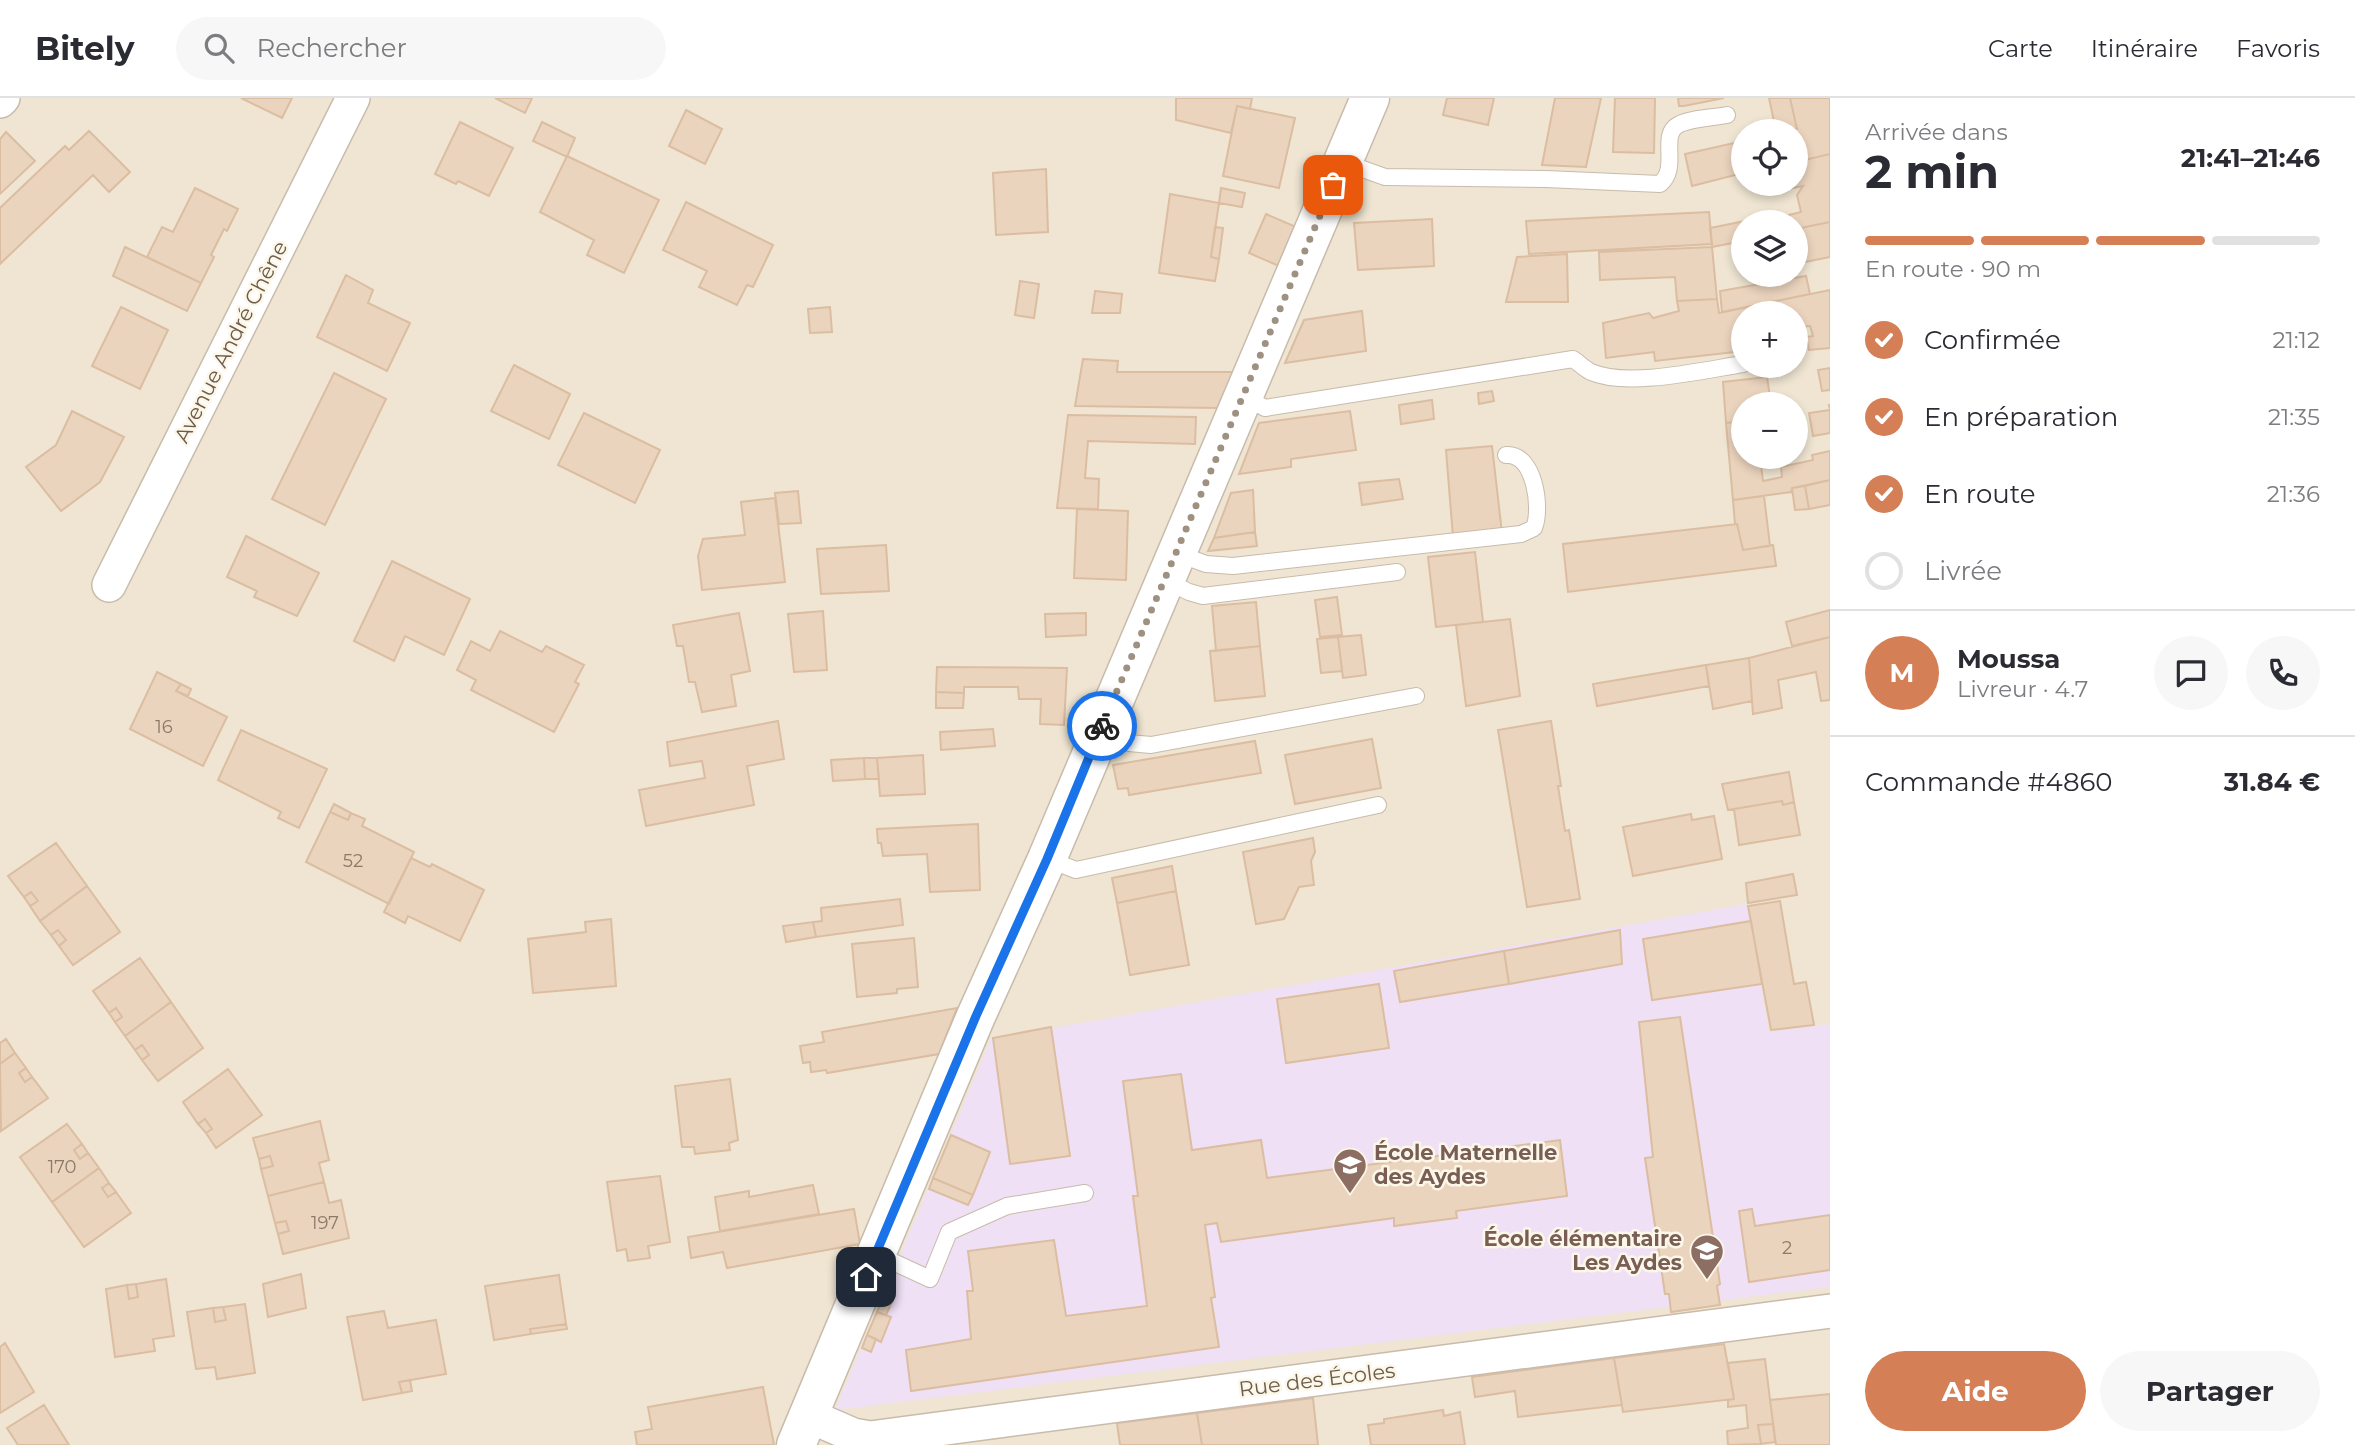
<!DOCTYPE html>
<html lang="fr">
<head>
<meta charset="utf-8">
<style>
	body { margin:0; font-family:Montserrat,sans-serif; background:#f7f7f7; color:#2b2b33; height:100vh; display:flex; flex-direction:column; font-size:26px; white-space:nowrap }
	* { box-sizing:border-box; margin:0 }
	p { font-size:23px; color:#7c7c81 }
	.icon { flex:none; width:38px; height:38px; fill:none; stroke:currentColor; stroke-width:2; stroke-linecap:round; stroke-linejoin:round }
	.map { position:relative; flex:1; overflow:hidden }
	.drawer { display:flex; flex-direction:column; background:#fff; width:525px }
	.drawer>* { flex:none }
	.buttons { position:absolute; left:1731px; top:21px; display:grid; gap:14px }
	.buttons a { display:grid; place-items:center; width:77px; height:77px; border-radius:50%; background:#fff; box-shadow:0 4px 10px #0003; font-size:35px }
	.pin { position:absolute; display:grid; place-items:center; width:60px; height:60px; color:#fff; margin:-30px; border-radius:14px; box-shadow:0 4px 10px #0006 }
	.courier { position:absolute; display:grid; place-items:center; width:70px; height:70px; margin:-35px; border:5px solid #1a73e8; border-radius:50%; background:#fff; color:#222; box-shadow:0 2px 9px #0007 }
	.head em { font-style:normal; font-weight:700 }
	.head div { display:flex; flex-direction:column-reverse }
	.head { display:flex; align-items:center; justify-content:space-between; height:119px; padding:0 35px }
	h1 { font-size:46px; font-weight:700; line-height:52px }
	.bar { display:grid; grid-template-columns:repeat(4,1fr); gap:10px 7px; align-content:center; height:84px; padding:0 35px }
	.bar i { height:9px; border-radius:5px; background:#e1e1e2 }
	.bar .selected { background:#d47f56 }
	.bar p { grid-column:span 4 }
	.line { display:flex; align-items:center; gap:18px; padding:0 35px; border-top:2px solid #e1e1e2 }
	.line div { flex:1 }
	.round { display:grid; place-items:center; flex:none; width:74px; height:74px; border-radius:37px; background:#f7f7f7 }
	ol { padding:0 35px; list-style:none }
	li { display:flex; align-items:center; gap:21px; height:77px }
	li p { margin-inline-start:auto }
	li .icon { padding:7px; border-radius:50%; background:#d47f56; color:#fff; stroke-width:4 }
	li:last-child { color:#7c7c81 }
	li i { width:38px; height:38px; border:4px solid #e1e1e2; border-radius:50% }
	.button { display:flex; gap:14px; margin-top:auto; padding:14px 35px }
	.button a { flex:1; height:80px; border-radius:42px; background:#d47f56; color:#fff; font-size:28px; font-weight:700; line-height:80px; text-align:center }
	.button a+a { background:#f7f7f7; color:#2b2b33 }
	header { display:flex; align-items:center; gap:42px; box-sizing:border-box; height:98px; padding:0 35px; background:#fff; border-bottom:2px solid #e1e1e2 }
	header strong { font-size:33px }
	nav { display:flex; gap:38px; margin-inline-start:auto; font-size:24px }
	.search { width:490px; height:63px; background:#f7f7f7; display:flex; align-items:center; gap:18px; box-sizing:border-box; padding:0 24px; border-radius:38px; color:#7c7c81; font-size:26px }
	main { display:flex; flex:1; min-height:0 }
	.map>svg:first-child { display:block }
	.residential { fill:#efe5d2; fill-rule:evenodd }
	.education { fill:#efe0f5 }
	.building { fill:#ebd4be; stroke:#dbbda1; stroke-width:2 }
	.lines { fill:none; stroke-linecap:round; stroke-linejoin:round }
	.service-casing { stroke:#c8bbab; stroke-width:18 }
	.minor-casing { stroke:#c8bbab; stroke-width:36 }
	.tertiary-casing { stroke:#c8bbab; stroke-width:41 }
	.service { stroke:#fff; stroke-width:16 }
	.minor { stroke:#fff; stroke-width:33 }
	.tertiary { stroke:#fff; stroke-width:38 }
	.done { stroke:#9e9181; stroke-width:7; stroke-dasharray:0 12.6 }
	.route { stroke:#1a73e8; stroke-width:9 }
	.labels { text-anchor:middle; stroke-width:5; stroke-linejoin:round; paint-order:stroke }
	.number-label { font-size:18px; fill:#8c7a68 }
	.street-label { font-size:21px; fill:#6d5c4c; stroke:#fcf7e8 }
	.education-label { font-size:21px; font-weight:bold; fill:#785e54; stroke:#fcf7e8; text-anchor:start }
</style>
</head>
<body>
<header>
<strong>Bitely</strong>
<div class="search"><svg class="icon" aria-label="search" viewBox="0 0 24 24"><circle cx="10" cy="10" r="6"/><path d="M15 15l6 6"/></svg>Rechercher</div>
<nav><a>Carte</a><a>Itinéraire</a><a>Favoris</a></nav>
</header>
<main>
<div class="map">
<svg width="1830" height="1347" viewBox="0 0 1830 1347">
	<rect width="100%" height="100%" fill="#f9f3e3"/>
	<path class="residential" d="M0,0h1830v1347h-1830zM1743,33h53v53h-53zM1743,124h53v53h-53zM1743,215h53v53h-53zM1743,306h53v53h-53z"/>
	<path class="education" d="M1747,806l22,128 61,-8v263l-995,123 156,-371z"/>
	<path class="building" d="M241,0h51l-10,20z
		M495,0h37l-7,15z
		M1176,0h76l-2,11 -13,-3 -6,27 -55,-13z
		M1447,0h47l-6,27 -45,-10z
		M1555,0h46l-15,69 -44,-2z
		M1615,0h40l-1,55 -41,-1z
		M1678,0h46l-40,8h-5z
		M1769,0h21l7,31 -21,2z
		M1790,0h40v56l-34,8v-31h-10l11,-2z
		M1237,8l58,12 -16,70 -56,-12z
		M686,12l36,19 -17,35 -36,-18z
		M460,24l53,26 -24,48 -31,-15 -2,3 -21,-10z
		M542,24l33,16 -8,19 -34,-16z
		M89,33l41,41 -21,20 -16,-17 -93,89v-56l65,-62 4,4z
		M6,34l29,29 -35,33v-55z
		M1743,43v32l-51,13 -7,-32z
		M1830,56v68l-34,7v-7h-5l-2,-7 12,-3 -4,-17 6,-9 -40,8 -3,-10h36v-22z
		M567,58l92,44 -35,73 -37,-18 7,-15 -54,-28z
		M1046,71l2,63 -52,3 -3,-62z
		M195,90l43,21 -11,22 -3,-2 -13,26 3,2 -13,26 -54,-26 15,-30 11,5z
		M1221,90l24,5 -3,14 -23,-4z
		M1170,96l49,9 -8,54 8,2 -4,22 -56,-8z
		M686,104l87,43 -20,42 -6,-2 -10,20 -38,-18 8,-16 -44,-21z
		M1709,114l3,32 -183,10 -3,-33z
		M1266,116l30,13 -17,39 -30,-13z
		M1432,121l2,47 -76,4 -4,-47z
		M1755,121l1,3h-13v19l-31,6 -2,-19z
		M1830,124v35l-25,5 -9,-33z
		M1215,129l8,1 -4,31 -8,-2z
		M125,149l76,36 -14,28 -74,-35z
		M1712,149l5,52 -40,2 -2,-24 -75,3 -1,-28z
		M1567,156l1,48h-62l11,-45z
		M346,177l27,15 -5,13 42,20 -23,48 -70,-34z
		M1806,178l4,18 -88,18 -2,-21z
		M1020,183l19,3 -5,34 -19,-3z
		M1830,192v58l-21,2 -3,-13 7,-1 -3,-10 -14,1v-14h-53v38l-88,10 -1,-9 -48,6 -3,-35 46,-10 4,5 26,-7 -2,-10 40,-2 2,14z
		M1095,193l27,3 -2,19h-28z
		M121,209l47,23 -28,59 -48,-23z
		M830,209l2,25 -22,1 -2,-24z
		M1362,213l4,40 -81,12 19,-43z
		M1083,261l35,2 -1,11h116l-15,36 -143,-2z
		M514,267l56,29 -21,45 -58,-28z
		M1830,270v22l-8,1 -4,-21z
		M334,275l52,26 -61,126 -53,-26z
		M1767,279l4,27h-28v17l-17,2 -3,-41z
		M1492,293l2,10 -15,3 -1,-11z
		M1432,302l2,19 -33,5 -2,-19z
		M1829,307h1v28l-17,3 -4,-23 21,-3z
		M72,313l52,26 -24,45 -39,29 -35,-44 30,-22z
		M1350,313l6,39 -65,9v8l-52,7 20,-51z
		M584,315l76,37 -25,53 -77,-38z
		M1068,317l128,2 -1,27 -107,-3 -3,37 14,1 -1,30 -41,-1z
		M1743,323v36h17l3,24 19,-4 -1,-10 32,-7 -1,-5 18,-4v29l-38,8 -1,4 -58,8 -7,-77z
		M1492,348l10,87 -49,4 -7,-87z
		M1399,381l4,20 -41,6 -3,-22z
		M1830,382v25l-21,4 -4,-23z
		M1805,388l4,23 -14,1 -3,-22z
		M1253,392l2,42 -41,6 17,-45z
		M798,393l3,32 -22,1 -4,-31z
		M1764,398l6,50 -27,4 -6,-26h-2l-2,-24z
		M775,400l10,84 -83,8 -4,-34 5,-17 42,-4 -4,-33z
		M1077,411l51,2 -2,69 -52,-2z
		M1737,426l6,26 30,-5 3,21 -208,26 -5,-48z
		M1255,434l2,14 -49,5 6,-13z
		M246,438l73,37 -22,43 -43,-19 3,-6 -30,-14z
		M886,447l3,46 -68,3 -4,-45z
		M1475,454l8,70 -47,5 -8,-70z
		M392,463l78,38 -26,56 -39,-19 -11,25 -40,-20z
		M1337,499l5,38 -22,2 -5,-37z
		M1256,504l4,44 -44,5 -4,-45z
		M1830,512v27l-38,9 -6,-24z
		M823,513l4,59 -33,2 -6,-58z
		M739,515l11,58 -19,4 5,31 -34,6 -7,-30h-6l-6,-36h-6l-4,-21z
		M1086,515v22l-40,2 -1,-23z
		M1510,521l10,77 -54,10 -10,-81z
		M500,533l42,21 4,-6 38,19 -9,17 4,2 -25,48 -83,-42 5,-10 -19,-10 14,-29 19,10z
		M1361,537l5,40 -23,3 -5,-41z
		M1338,539l4,34 -21,2 -4,-34z
		M1830,539v63l-9,1 -5,-29 -38,8 4,28 -29,6 -4,-56z
		M1260,548l5,50 -50,5 -5,-50z
		M1749,560l3,43 -39,8 -7,-44z
		M1706,567l3,21 -112,20 -4,-22z
		M937,569l130,1 -3,57 -24,-1 1,-25h-22l-1,-12h-54v6l-28,-1z
		M157,574l24,12 -5,7 51,26 -24,49 -73,-37z
		M181,586l10,5 -3,7 -12,-5z
		M936,594l28,1 -1,15h-27z
		M778,623l6,38 -37,7 7,39 -108,21 -7,-36 66,-12 -3,-17 -32,5 -3,-24z
		M1551,623l10,65h-3l7,45 4,-1 11,69 -53,8 -29,-177z
		M993,631l2,17 -54,4 -1,-18z
		M241,632l86,39 -28,59 -21,-10 3,-6 -63,-32z
		M1372,641l9,49 -86,16 -10,-49z
		M1255,643l6,32 -132,22 -1,-7 -10,1 -5,-24z
		M923,657l2,39 -45,2 -3,-38z
		M864,660h13l2,21h-14z
		M864,660l1,21 -32,2 -2,-21z
		M1789,674l5,30 -11,3 -1,-4 -54,9 -6,-26z
		M1782,703l1,4 11,-3 6,33 -61,10 -5,-36z
		M334,706l17,9 -3,7 -18,-8z
		M330,714l18,8 3,-7 14,6 -3,7 52,26 -25,52 -83,-42z
		M1691,716l1,6 22,-4 8,43 -89,17 -10,-49z
		M978,726l2,66 -50,2 -3,-38 -44,2 -2,-13h-3l-1,-14z
		M1313,740l2,14 -4,9 3,24 -15,2 -15,32 -28,5 -13,-72z
		M56,745l31,43 -47,35 -10,-15 8,-5 -7,-9 -7,5 -16,-21z
		M411,760l19,9 2,-3 52,26 -24,51 -52,-25 -3,7 -21,-11z
		M1172,768l4,25 -59,12 -5,-25z
		M1793,776l4,21 -49,8 -2,-20z
		M87,788l33,46 -47,33 -14,-19 7,-6 -8,-10 -7,5 -11,-14z
		M1176,793l13,74 -59,10 -13,-72z
		M31,794l7,9 -8,5 -6,-9z
		M900,801l3,26 -87,12 -3,-15 9,-1 -1,-13z
		M1780,803l14,83 12,-2 8,43 -43,5 -23,-124z
		M611,821l5,67 -83,7 -5,-54 58,-7 -1,-10z
		M1751,823l11,63 -110,16 -9,-61z
		M813,824l3,15 -30,5 -3,-16z
		M58,832l8,10 -7,6 -8,-11z
		M1620,832l2,34 -113,20 -5,-33z
		M914,840l4,49 -21,2v4l-40,4 -5,-53z
		M1504,853l5,33 -109,18 -6,-31z
		M140,860l31,44 -46,34 -10,-14 7,-5 -6,-9 -7,5 -16,-22z
		M1379,886l10,64 -103,15 -9,-64z
		M171,904l32,46 -45,33 -16,-21 7,-5 -7,-10 -7,5 -10,-14z
		M116,910l6,9 -7,5 -6,-9z
		M957,910l-18,46 -112,19 -1,-3 -15,2 -1,-10 -7,1 -3,-17 24,-4 -2,-10z
		M1680,919l40,267 -3,2 3,19 -49,7 -2,-18h-4l-20,-136 8,-1 -14,-135z
		M1051,929l19,129 -60,8 -17,-126z
		M6,941l9,14 -15,11v-21z
		M142,947l7,10 -7,5 -7,-10z
		M15,955l11,15 -7,5 6,9 7,-5 16,21 -47,33 -1,-67z
		M26,970l6,9 -7,5 -6,-9z
		M228,971l34,46 -46,33 -10,-15 6,-4 -7,-10 -7,5 -15,-22z
		M1181,976l11,76 69,-10 6,38 293,-38 7,56 -111,15 1,7 -63,8v-8l-173,24 -4,-19 -12,2 10,72 -4,1 8,49 -308,44 -5,-41 65,-11 -4,-48h6l-5,-40 86,-11 12,76 81,-10 -14,-110h5l-15,-115z
		M730,981l8,61 -9,3 1,7 -35,4 -1,-7h-12l-7,-61z
		M205,1021l7,10 -6,4 -8,-9z
		M320,1023l9,39 -10,3 5,19 -56,14 -7,-27 12,-3 -3,-10 -11,3 -6,-21z
		M67,1026l15,20 -8,6 6,9 8,-6 11,15 -47,34 -32,-45z
		M951,1037l39,17 -17,43 -40,-17z
		M82,1046l6,9 -8,6 -6,-9z
		M270,1058l3,10 -12,3 -2,-10z
		M99,1070l10,15 -7,5 6,9 8,-5 15,21 -47,34 -32,-45z
		M660,1078l10,66 -22,4 2,12 -22,3 -2,-12 -9,2 -10,-69z
		M933,1080l40,17 -5,10 -39,-16z
		M324,1084l5,21 12,-3 8,38 -66,16 -5,-20 11,-3 -3,-10 -11,2 -7,-27z
		M109,1085l7,9 -8,5 -6,-9z
		M813,1087l6,29 -99,17 -5,-34 34,-6v6z
		M854,1111l6,35 -133,24 -4,-16 -32,6 -3,-21z
		M1752,1111l3,17 75,-11v55l-81,12 -10,-71z
		M286,1123l3,10 -11,3 -3,-11z
		M301,1176l5,34 -38,9 -5,-33z
		M559,1177l7,49 -36,5 1,5 -37,6 -9,-54z
		M166,1181l8,57 -21,3 2,12 -40,6 -9,-68 21,-4 2,14 9,-2 -2,-13z
		M136,1186l2,13 -9,2 -2,-14z
		M886,1193l9,4 -9,20 -9,-3z
		M245,1206l10,69 -38,6 -2,-12 -19,2 -9,-57 26,-4 2,14 11,-2 -3,-13z
		M223,1209l3,13 -11,2 -2,-14z
		M384,1213l4,17 48,-8 10,54 -47,8 3,11 -39,7 -16,-83z
		M877,1214l14,5 -10,25 -14,-7z
		M566,1226l1,5 -36,5 -1,-5z
		M867,1237l9,4 -5,13 -9,-4z
		M5,1245l29,49 -34,21v-66z
		M1724,1246l10,55 -111,13 -9,-54z
		M1614,1260l8,47 -104,12 -3,-26 -40,6 -3,-20z
		M1765,1261l8,65 -15,1 3,19 -33,1 -1,-14 21,-3 -2,-23 -18,2v-7l6,-1 -6,-36z
		M410,1282l2,11 -10,2 -3,-11z
		M763,1289l11,58h-137l-2,-13 17,-3 -4,-22z
		M1830,1296v51h-54l-6,-45z
		M1313,1300l5,47h-116l-5,-32z
		M44,1307l25,40h-51l-11,-17z
		M1443,1312l1,6 16,-4 5,33h-94l-3,-20 16,-2v-4z
		M1197,1315l5,32h-82l-3,-22z
		M1773,1326l2,18 -14,2 -3,-19z"/>
	<g class="lines">
		<g class="service-casing">
			<path id="service" d="M1343,64l42,15 161,2 114,5c20,-16 -1,-49 18,-59 13,-7 34,-7 49,-10
				M1243,298l22,12 308,-49c6,4 12,10 18,13 36,16 113,-2 152,-8
				M1176,455l30,11 27,2 288,-32 13,-6c8,-19 1,-75 -28,-73
				M1164,482l25,12 14,4 194,-24
				M1101,631l28,14 22,2 265,-49
				M1047,761l29,11 302,-65
				M876,1156l54,25 19,-47 58,-26 78,-13"/>
		</g>
		<g class="minor-casing">
			<path id="minor" d="M0,3l3,-3
				M109,487l244,-487
				M807,1317l46,20 17,3 960,-127"/>
		</g>
		<g class="tertiary-casing">
			<path id="tertiary" d="M796,1347l180,-429 71,-157 323,-761"/>
		</g>
		<use href="#service" class="service"/>
		<use href="#minor" class="minor"/>
		<use href="#tertiary" class="tertiary"/>
	</g>
	<g class="lines">
		<path class="done" d="M1102,628l231,-541"/>
		<path class="route" d="M866,1179l110,-261 71,-157 55,-133"/>
	</g>
	<defs>
		<g id="school-pin" transform="scale(1.75)"><path d="M0 17L-7.5 6A9.5 9.5 0 1 1 7.5 6Z" fill="#8d6e63" stroke="#fcf7e8"/><path d="M0-5L7-2L0 1L-7-2ZM-4 1L0 2.5L4 1V4Q0 6-4 4Z" fill="#fff"/></g>
	</defs>
	<g fill-rule="evenodd">
		<use href="#school-pin" x="1350" y="1067"/>
		<use href="#school-pin" x="1707" y="1153"/>
	</g>
	<g class="labels">
		<g class="number-label">
			<text x="164" y="635">16</text>
			<text x="353" y="769">52</text>
			<text x="62" y="1075">170</text>
			<text x="325" y="1131">197</text>
			<text x="1787" y="1156">2</text>
		</g>
		<g class="street-label">
			<text transform="translate(231 244) rotate(-63)" y="7">Avenue André Chêne</text>
			<text transform="translate(1317 1282) rotate(-7)" y="7">Rue des Écoles</text>
		</g>
		<g class="education-label">
			<text x="1374" y="1062">École Maternelle<tspan x="1374" dy="24">des Aydes</tspan></text>
			<text x="1682" y="1148" text-anchor="end">École élémentaire<tspan x="1682" dy="24">Les Aydes</tspan></text>
		</g>
	</g>
</svg>
<div class="buttons">
<a><svg class="icon" aria-label="locate" viewBox="0 0 24 24"><circle cx="12" cy="12" r="6"/><path d="M12 2v4M12 18v4M2 12h4M18 12h4"/></svg></a>
<a><svg class="icon" aria-label="layers" viewBox="0 0 24 24"><path d="M12 4l9 5-9 5-9-5zM3 14l9 5 9-5"/></svg></a>
<a>+</a>
<a>−</a>
</div>
<div class="pin" style="left:1333px;top:87px;background:#ea580c"><svg class="icon" aria-label="bag" viewBox="0 0 24 24"><path d="M5 8h14l-1 12H6zM9 8a3 3 0 0 1 6 0"/></svg></div>
<div class="pin" style="left:866px;top:1179px;background:#1f2937"><svg class="icon" aria-label="home" viewBox="0 0 24 24"><path d="M3 11l9-7 9 7M6 9v11h12V9"/></svg></div>
<div class="courier" style="left:1102px;top:628px"><svg class="icon" aria-label="bike" viewBox="0 0 24 24"><circle cx="6" cy="16" r="4"/><circle cx="18" cy="16" r="4"/><path d="M6 16l4-8h5l3 8M10 8l3 8H6M13 5h3"/></svg></div>
</div>
<section class="drawer">
<div class="head"><div><h1>2 min</h1><p>Arrivée dans</p></div><em>21:41–21:46</em></div>
<div class="bar"><i class="selected"></i><i class="selected"></i><i class="selected"></i><i></i><p>En route · 90 m</p></div>
<ol>
<li><svg class="icon" aria-label="check" viewBox="0 0 24 24"><path d="M5 12l5 5 9-10"/></svg>Confirmée<p>21:12</p></li>
<li><svg class="icon" aria-label="check" viewBox="0 0 24 24"><path d="M5 12l5 5 9-10"/></svg>En préparation<p>21:35</p></li>
<li><svg class="icon" aria-label="check" viewBox="0 0 24 24"><path d="M5 12l5 5 9-10"/></svg>En route<p>21:36</p></li>
<li><i></i>Livrée</li>
</ol>
<div class="line" style="height:126px"><b class="round" style="background:#d47f56;color:#fff">M</b><div><b>Moussa</b><p>Livreur · 4.7</p></div><a class="round"><svg class="icon" aria-label="chat" viewBox="0 0 24 24"><path d="M4 5h16v11H9l-5 4z"/></svg></a><a class="round"><svg class="icon" aria-label="phone" viewBox="0 0 24 24"><path d="M5 4h4l2 5-3 2q2 4 5 5l2-3 5 2v4C11 20 4 13 5 4z"/></svg></a></div>
<div class="line" style="height:91px"><div>Commande #4860</div><b>31.84 €</b></div>
<div class="button"><a>Aide</a><a>Partager</a></div>
</section>
</main>
</body>
</html>
